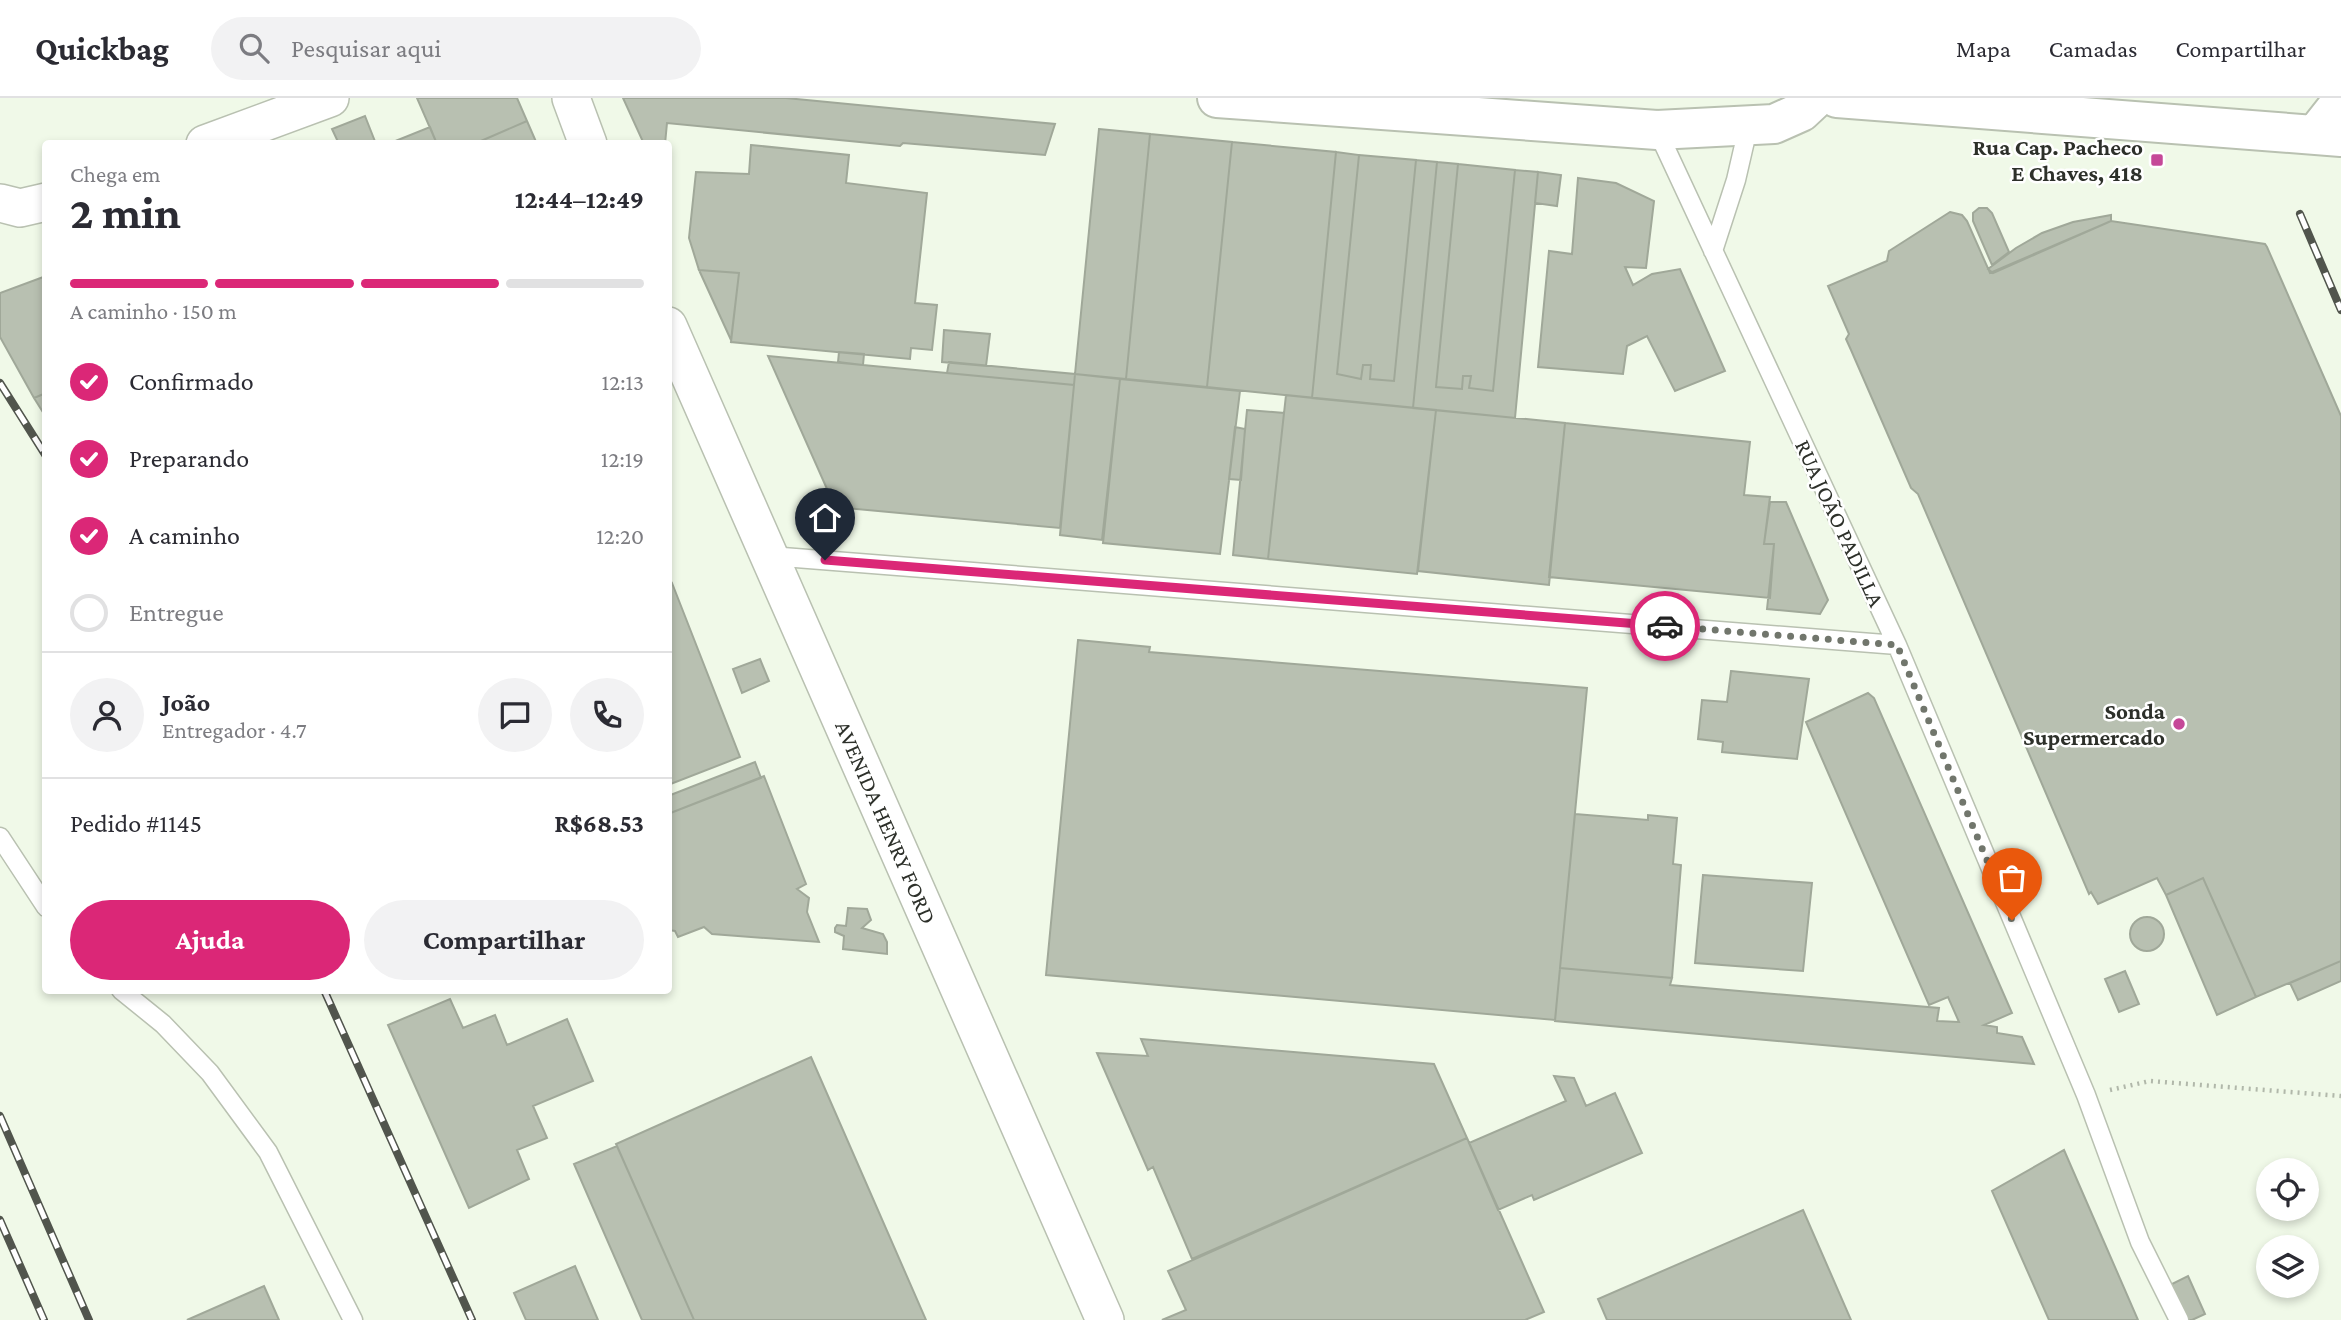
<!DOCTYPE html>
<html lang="pt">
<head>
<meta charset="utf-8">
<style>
	body { margin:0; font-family:"Crimson Pro",serif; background:#f2f2f3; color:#2b2b33; height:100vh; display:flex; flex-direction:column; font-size:26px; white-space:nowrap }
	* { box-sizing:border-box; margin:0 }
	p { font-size:23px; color:#7c7c81 }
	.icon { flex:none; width:38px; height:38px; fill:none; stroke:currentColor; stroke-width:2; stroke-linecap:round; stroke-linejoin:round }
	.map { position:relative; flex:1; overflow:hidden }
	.sheet { position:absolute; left:42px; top:42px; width:630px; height:854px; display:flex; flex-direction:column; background:#fff; border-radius:7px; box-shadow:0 4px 10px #0003 }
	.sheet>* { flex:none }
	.fabs { position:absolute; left:2256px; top:1060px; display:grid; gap:14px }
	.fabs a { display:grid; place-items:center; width:63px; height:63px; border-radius:50%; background:#fff; box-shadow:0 4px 10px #0003; font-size:35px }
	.pin { position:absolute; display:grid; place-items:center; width:60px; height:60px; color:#fff; margin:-72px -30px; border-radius:50% 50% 50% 0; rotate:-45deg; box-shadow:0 0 7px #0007 }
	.pin .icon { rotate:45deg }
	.courier { position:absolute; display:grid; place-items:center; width:70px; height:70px; margin:-35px; border:5px solid #db2777; border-radius:50%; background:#fff; color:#222; box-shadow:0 2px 9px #0007 }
	.summary em { font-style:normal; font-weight:700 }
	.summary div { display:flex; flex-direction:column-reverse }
	.summary { display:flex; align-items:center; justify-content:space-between; height:119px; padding:0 28px }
	h1 { font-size:46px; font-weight:700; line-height:52px }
	.bar { display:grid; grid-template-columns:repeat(4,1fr); gap:10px 7px; align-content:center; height:84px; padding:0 28px }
	.bar i { height:9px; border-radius:5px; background:#e1e1e2 }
	.bar .on { background:#db2777 }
	.bar p { grid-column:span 4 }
	.line { display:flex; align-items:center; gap:18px; padding:0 28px; border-top:2px solid #e1e1e2 }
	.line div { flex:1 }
	.round { display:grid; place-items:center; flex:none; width:74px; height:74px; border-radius:37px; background:#f2f2f3 }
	ol { padding:0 28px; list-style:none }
	li { display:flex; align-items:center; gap:21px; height:77px }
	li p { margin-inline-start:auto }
	li .icon { padding:7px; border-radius:50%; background:#db2777; color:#fff; stroke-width:4 }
	li:last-child { color:#7c7c81 }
	li i { width:38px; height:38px; border:4px solid #e1e1e2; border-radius:50% }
	.action { display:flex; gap:14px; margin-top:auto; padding:14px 28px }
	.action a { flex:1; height:80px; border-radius:42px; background:#db2777; color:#fff; font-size:28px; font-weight:700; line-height:80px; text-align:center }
	.action a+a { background:#f2f2f3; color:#2b2b33 }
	header { display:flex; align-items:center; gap:42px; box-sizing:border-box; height:98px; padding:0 35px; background:#fff; border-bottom:2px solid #e1e1e2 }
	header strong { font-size:33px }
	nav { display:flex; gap:38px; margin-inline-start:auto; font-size:24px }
	.search { width:490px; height:63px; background:#f2f2f3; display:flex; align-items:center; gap:18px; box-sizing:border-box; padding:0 24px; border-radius:38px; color:#7c7c81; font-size:26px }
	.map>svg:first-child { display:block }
	.building { fill:#b8c0b1; stroke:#a0a899; stroke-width:2 }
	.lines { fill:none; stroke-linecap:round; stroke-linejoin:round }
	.lane-casing { stroke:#b9c1b1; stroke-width:21 }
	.street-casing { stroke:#b9c1b1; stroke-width:40 }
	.secondary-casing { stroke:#b9c1b1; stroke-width:42 }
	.path { stroke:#b1b8aa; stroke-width:4.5; stroke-dasharray:2 5; stroke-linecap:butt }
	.lane { stroke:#fff; stroke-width:18 }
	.street { stroke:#fff; stroke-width:37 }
	.secondary { stroke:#fff; stroke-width:38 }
	.rail-casing { stroke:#51554d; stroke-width:8 }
	.rail { stroke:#fff; stroke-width:5; stroke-dasharray:16; stroke-linecap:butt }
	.done { stroke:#71766c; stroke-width:7; stroke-dasharray:0 12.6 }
	.route { stroke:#db2777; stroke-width:9 }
	.poi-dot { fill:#c54898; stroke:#fff; stroke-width:2.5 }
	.labels { text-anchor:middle; stroke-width:5; stroke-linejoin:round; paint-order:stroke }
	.poi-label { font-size:23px; font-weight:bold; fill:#2d302a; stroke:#fff; text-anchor:end }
	.street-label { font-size:23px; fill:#2d302a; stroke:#fff }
</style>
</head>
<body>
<header>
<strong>Quickbag</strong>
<div class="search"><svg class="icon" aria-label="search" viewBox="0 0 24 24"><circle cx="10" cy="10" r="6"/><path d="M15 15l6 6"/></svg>Pesquisar aqui</div>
<nav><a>Mapa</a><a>Camadas</a><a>Compartilhar</a></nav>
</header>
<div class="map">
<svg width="2341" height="1222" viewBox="0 0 2341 1222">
	<rect width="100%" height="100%" fill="#f0f9e8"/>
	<path class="building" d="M417,0h100l10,23 -53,23h-37z
		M623,0h163l269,26 -10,31 -142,-12 -3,3 -233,-23 -2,21h-21z
		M365,18l11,28h-37l-7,-15z
		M527,23l10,23h-63z
		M430,29l7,17h-49z
		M1099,31l51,5 -24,245 -51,-5z
		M1150,36l82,8 -25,245 -81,-8z
		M1232,44l104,10 -24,246 -105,-11z
		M751,47l98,10 -3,28 81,10 -12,110 22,2 -5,45 -21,-2 -1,11 -179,-17 8,-69 -40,-3 -10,-32 7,-66 53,2z
		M1336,54l23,3 -22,219 24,5 2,-14h8l-1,14 24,2 22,-221 21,2 -24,246 -101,-10z
		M1359,57l57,5 -22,221 -24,-2 1,-14h-8l-2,14 -24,-5z
		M1437,64l21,2 -22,223 26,2 1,-13h8l-2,12 24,3 22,-221 23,2 -23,246 -102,-10z
		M1458,66l57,6 -22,221 -24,-3 2,-12h-8l-1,13 -26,-2z
		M1538,74l23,3 -4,31 -22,-3z
		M1578,80l38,5 38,18 -8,67 -21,-1 8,18 19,-11 28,-5 45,102 -50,20 -28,-55 -20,10 -4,28 -85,-7 11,-116 23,3z
		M1979,110h8l5,5 17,39 -17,13 -19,-44v-8z
		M1950,114l12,3 5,6 23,52 121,-52 154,23 2,3 74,169v545l-85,36 -53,-119 -37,17 -9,-17 -59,26 -7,-12 -2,2 -171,-400 -7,-6 -60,-138 -5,-11 3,-5 -21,-48 59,-25 2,-10z
		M2111,117v6l-118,52 -5,-4 28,-21 26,-15 31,-11z
		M699,172l40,3 -8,67z
		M46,178v117l-12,5 -34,-61v-44z
		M944,232l46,4 -4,32 -44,-4z
		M839,254l25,2 -1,11 -25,-3z
		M768,258l306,29 -14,143 -225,-21z
		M949,264l126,12 -1,11 -127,-12z
		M1075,276l45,5 -18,161 -42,-5z
		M1120,281l120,12 -20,163 -117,-11z
		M46,295v24l-12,-19z
		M1286,297l150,15 -19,164 -149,-15z
		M1247,312l37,3 -16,146 -35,-4z
		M1436,312l129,13 -16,162 -131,-14z
		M1565,325l185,19 -6,53 26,2 -6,47h10l-4,54 -221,-21z
		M1235,329l10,2 -4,51 -12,-1z
		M1770,404h16l42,98 -8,14 -53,-5 7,-65h-10z
		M672,485l68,174 -72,28v-200z
		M1078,542l72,7 -1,5 438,36 -32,332 -509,-45z
		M760,561l9,22 -27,12 -9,-24z
		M1731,573l78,8 -12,80 -75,-7 1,-10 -25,-3 4,-39 25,2z
		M1868,595l6,5 138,315 -28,12 13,2v6l25,4 12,27 -479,-43 5,-53 112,10 -2,7 269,23 -2,13 22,1 -11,-25 -19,8 -123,-283z
		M755,664l6,16 -93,36v-18z
		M764,678l42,108 -9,5 12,9 -2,14 12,30 -107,-8 -8,-7 -26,10 -3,-6 -7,-1v-116z
		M1575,716l73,6v-5l29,3 -4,46 8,1 -9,113 -112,-10z
		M1703,777l109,8 -9,88 -108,-8z
		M2203,780l53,119 -39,18 -51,-120z
		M848,810l19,1 4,11 -9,8 21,6 4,8v12l-44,-5 1,-13 -9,-4v-4l2,-3 9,1z
		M2130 836a17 17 0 1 1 34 0a17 17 0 1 1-34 0Z
		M2341,863v20l-43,19 -8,-17z
		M2125,873l14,33 -20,8 -14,-33z
		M450,901l13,29 32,-13 12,30 60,-26 26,62 -60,25 14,32 -30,12 12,29 -60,29 -81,-183z
		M1141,941l293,25 33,74 -275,121 -39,-92 -5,3 -51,-117 51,3z
		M811,959l115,263h-232l-78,-176z
		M1554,978l20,2 12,28 29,-13 27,60 -108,47 -2,-5 -34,15 -29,-67 97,-42z
		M1467,1040l77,174 -19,8h-363l24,-10 -18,-39z
		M617,1048l77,174h-52l-68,-156z
		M2064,1052l74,170h-89l-57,-129z
		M1803,1112l48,110h-244l-9,-21z
		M575,1168l23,54h-72l-12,-27z
		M2188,1178l17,38 -13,6h-8l-16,-34z
		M264,1188l15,34h-92z"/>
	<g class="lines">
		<g class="lane-casing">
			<path id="lane" d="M1657,32l240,515 189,450 54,147 39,78
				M1713,153l23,-71 12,-52
				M770,458l1127,89
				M0,739l46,70
				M121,892l42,34 47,49 58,79 85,168"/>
		</g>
		<g class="street-casing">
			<g id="street">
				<path d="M571,0l17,46"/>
				<path d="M205,46l125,-46"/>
				<path d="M0,105l20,5 26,-6"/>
				<path id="s1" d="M668,228l437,994"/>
			</g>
		</g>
		<g class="secondary-casing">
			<path id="secondary" d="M1217,0l440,32 117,-6 27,-12 15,-14
				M1837,0l504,39
				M2315,37l26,-33"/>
		</g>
		<path class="path" d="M2110,992l40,-9 191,15"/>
		<use href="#lane" class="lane"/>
		<use href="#street" class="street"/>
		<use href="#secondary" class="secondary"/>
		<g class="rail-casing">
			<path id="rail" d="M2300,116l41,96
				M0,285l46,73
				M324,892l148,330
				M0,1018l89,204
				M0,1122l44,100"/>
		</g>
		<use href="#rail" class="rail"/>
	</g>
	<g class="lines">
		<path class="done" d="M1665,528l232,19 115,275"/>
		<path class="route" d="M825,462l840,66"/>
	</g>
	<g class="poi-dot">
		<rect x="2150" y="55" width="14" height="14" rx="3.5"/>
		<circle cx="2179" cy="626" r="7"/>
	</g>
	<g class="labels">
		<g class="poi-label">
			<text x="2143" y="57">Rua Cap. Pacheco<tspan x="2143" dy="26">E Chaves, 418</tspan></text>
			<text x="2165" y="621">Sonda<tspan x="2165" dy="26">Supermercado</tspan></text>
		</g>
		<g class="street-label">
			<text transform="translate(1840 425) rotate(65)" y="8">RUA JOÃO PADILLA</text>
			<text dy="8" stroke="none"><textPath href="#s1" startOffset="542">AVENIDA HENRY FORD</textPath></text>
		</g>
	</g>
</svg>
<div class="fabs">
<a><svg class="icon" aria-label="locate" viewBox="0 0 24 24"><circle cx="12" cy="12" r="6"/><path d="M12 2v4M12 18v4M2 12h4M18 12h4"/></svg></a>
<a><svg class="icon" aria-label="layers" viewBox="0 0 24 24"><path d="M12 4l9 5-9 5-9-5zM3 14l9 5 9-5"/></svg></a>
</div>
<div class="pin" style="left:2012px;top:822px;background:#ea580c"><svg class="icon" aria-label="bag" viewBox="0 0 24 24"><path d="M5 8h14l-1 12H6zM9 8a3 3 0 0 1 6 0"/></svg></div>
<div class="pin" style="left:825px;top:462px;background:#1f2937"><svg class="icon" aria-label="home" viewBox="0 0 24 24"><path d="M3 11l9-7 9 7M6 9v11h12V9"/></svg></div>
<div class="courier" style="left:1665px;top:528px"><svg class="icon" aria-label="car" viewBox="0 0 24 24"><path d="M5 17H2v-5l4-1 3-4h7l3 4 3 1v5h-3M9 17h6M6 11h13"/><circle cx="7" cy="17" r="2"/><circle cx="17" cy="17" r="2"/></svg></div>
<section class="sheet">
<div class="summary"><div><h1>2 min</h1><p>Chega em</p></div><em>12:44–12:49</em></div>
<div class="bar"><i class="on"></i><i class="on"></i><i class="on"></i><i></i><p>A caminho · 150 m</p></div>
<ol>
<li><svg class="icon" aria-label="check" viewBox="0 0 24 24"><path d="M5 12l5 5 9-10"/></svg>Confirmado<p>12:13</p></li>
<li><svg class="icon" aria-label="check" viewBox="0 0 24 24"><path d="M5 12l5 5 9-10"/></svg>Preparando<p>12:19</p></li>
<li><svg class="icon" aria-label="check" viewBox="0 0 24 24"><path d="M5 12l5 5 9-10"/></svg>A caminho<p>12:20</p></li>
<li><i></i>Entregue</li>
</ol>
<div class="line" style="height:126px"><a class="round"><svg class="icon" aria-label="person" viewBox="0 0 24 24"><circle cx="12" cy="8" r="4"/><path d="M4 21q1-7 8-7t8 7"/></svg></a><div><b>João</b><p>Entregador · 4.7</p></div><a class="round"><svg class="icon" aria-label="chat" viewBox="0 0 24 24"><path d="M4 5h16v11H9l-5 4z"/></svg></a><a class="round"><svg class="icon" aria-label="phone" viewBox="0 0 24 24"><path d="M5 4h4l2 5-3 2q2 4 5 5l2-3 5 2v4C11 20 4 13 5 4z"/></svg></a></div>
<div class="line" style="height:91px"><div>Pedido #1145</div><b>R$68.53</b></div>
<div class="action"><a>Ajuda</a><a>Compartilhar</a></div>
</section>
</div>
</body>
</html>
